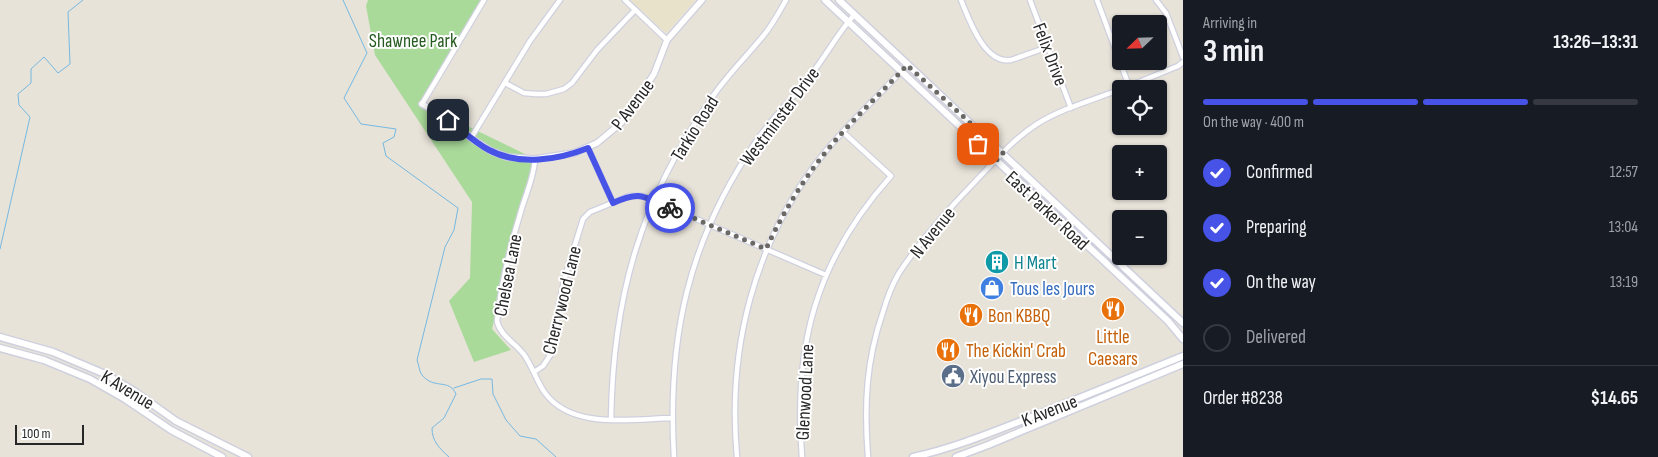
<!DOCTYPE html>
<html lang="en">
<head>
<meta charset="utf-8">
<style>
	body { margin:0; font-family:"Sofia Sans Condensed",sans-serif; background:#242831; color:#f1f3f6; height:100vh; display:flex; flex-direction:column; font-size:19px; white-space:nowrap }
	* { box-sizing:border-box; margin:0 }
	p { font-size:16px; color:#9ea1a6 }
	.icon { flex:none; width:28px; height:28px; fill:none; stroke:currentColor; stroke-width:2; stroke-linecap:round; stroke-linejoin:round }
	.map { position:relative; flex:1; overflow:hidden }
	.drawer { display:flex; flex-direction:column; background:#171b24; width:475px }
	.drawer>* { flex:none }
	.needle { width:32px; rotate:247deg }
	.controls { position:absolute; left:1112px; top:15px; display:grid; gap:10px }
	.controls a { display:grid; place-items:center; width:55px; height:55px; border-radius:5px; background:#171b24; box-shadow:0 1px 4px #0004; font-size:25px }
	.scale { position:absolute; left:15px; bottom:12px; width:69px; box-sizing:border-box; padding-left:5px; border:2px solid #272727; border-top:0; font-size:14px; line-height:18px; white-space:nowrap; color:#272727; -webkit-text-stroke:4px #fff; paint-order:stroke }
	.pin { position:absolute; display:grid; place-items:center; width:42px; height:42px; color:#fff; margin:-21px; border-radius:10px; box-shadow:0 2px 8px #0006 }
	.courier { position:absolute; display:grid; place-items:center; width:50px; height:50px; margin:-25px; border:4px solid #4753e7; border-radius:50%; background:#fff; color:#222; box-shadow:0 1px 6px #0007 }
	.summary em { font-style:normal; font-weight:700 }
	.summary div { display:flex; flex-direction:column-reverse }
	.summary { display:flex; align-items:center; justify-content:space-between; height:85px; padding:0 20px }
	h1 { font-size:32px; font-weight:700; line-height:38px }
	.bar { display:grid; grid-template-columns:repeat(4,1fr); gap:8px 5px; align-content:center; height:60px; padding:0 20px }
	.bar i { height:6px; border-radius:4px; background:#363941 }
	.bar .selected { background:#4753e7 }
	.bar p { grid-column:span 4 }
	.line { display:flex; align-items:center; gap:12px; padding:0 20px; border-top:1px solid #363941 }
	.line div { flex:1 }
	ol { padding:0 20px; list-style:none }
	li { display:flex; align-items:center; gap:15px; height:55px }
	li p { margin-inline-start:auto }
	li .icon { padding:5px; border-radius:50%; background:#4753e7; color:#fff; stroke-width:4 }
	li:last-child { color:#9ea1a6 }
	li i { width:28px; height:28px; border:2px solid #363941; border-radius:50% }
	main { display:flex; flex:1; min-height:0 }
	.map>svg:first-child { display:block }
	.education { fill:#e9e2ca }
	.green { fill:#a9da9a }
	.lines { fill:none; stroke-linecap:round; stroke-linejoin:round }
	.stream { stroke:#75b8e1; stroke-width:1 }
	.minor-casing { stroke:#cfd0de; stroke-width:7 }
	.tertiary-casing { stroke:#cfd0de; stroke-width:8 }
	.secondary-casing { stroke:#cfd0de; stroke-width:9 }
	.minor { stroke:#fff; stroke-width:4.5 }
	.tertiary { stroke:#fff; stroke-width:5.5 }
	.secondary { stroke:#fff; stroke-width:6 }
	.done { stroke:#6b6965; stroke-width:5; stroke-dasharray:0 9 }
	.route { stroke:#4753e7; stroke-width:6 }
	.labels { text-anchor:middle; stroke-width:4; stroke-linejoin:round; paint-order:stroke }
	.park-label { font-size:19px; fill:#255b1f; stroke:#fff }
	.street-label { font-size:19px; fill:#272727; stroke:#fff }
	.culture-label { font-size:19px; fill:#0d838f; stroke:#fff; text-anchor:start }
	.shop-label { font-size:19px; fill:#366cbe; stroke:#fff; text-anchor:start }
	.food-label { font-size:19px; fill:#c56008; stroke:#fff; text-anchor:start }
	.service-label { font-size:19px; fill:#4e5e75; stroke:#fff; text-anchor:start }
</style>
</head>
<body>
<main>
<div class="map">
<svg width="1183" height="457" viewBox="0 0 1183 457">
	<rect width="100%" height="100%" fill="#e8e3d9"/>
	<path class="education" d="M631,0h64l-29,33z"/>
	<path class="green" d="M368,0h115l-61,104 113,55 -43,170 19,21 -37,12 -25,-61 21,-23 2,-76 -97,-147 -9,-49z"/>
	<g class="lines">
		<path class="stream" d="M343,0l24,53 -23,45 17,26 35,5 -2,8 -11,6 3,13 72,52 -4,22 -9,17 -28,113c2,4 2,12 5,15 12,15 27,3 34,19l-12,24 -12,10c0,13 7,20 17,29
			M0,249l30,-132 -11,-12 -1,-11 13,-11v-14l13,-12 14,16 12,-9 -2,-52 15,-12
			M454,388l27,-9h11l1,15 13,26 14,16 16,3 20,18"/>
		<g class="minor-casing">
			<path id="minor" d="M625,0l42,40
				M961,0c8,19 23,64 50,60l37,-13
				M1030,0l41,108
				M1097,0l32,86
				M1156,0l10,13 17,44
				M505,83l19,10 12,1h10l18,-5 8,-6 25,-33 38,-40
				M1122,89l56,-23 5,-4
				M422,104l62,-104
				M471,138l59,-97 30,-41
				M588,148l25,55
				M535,159c-1,19 -9,34 -14,52 -11,36 -20,73 -24,110 3,15 20,23 28,35 8,12 12,26 20,37 27,37 88,26 127,25
				M534,372l9,-6 10,-15 6,-47 6,-27 18,-58 7,-7 39,-16h14l183,79
				M611,419c2,-124 30,-220 102,-323 15,-22 34,-40 51,-61 9,-11 15,-23 22,-35
				M674,457c-7,-119 14,-217 83,-317 16,-23 36,-42 53,-64 16,-20 27,-42 44,-61
				M737,457c-10,-108 17,-214 84,-300 26,-33 58,-61 86,-92
				M802,457c-9,-112 14,-197 89,-281l-48,-44
				M868,457c-4,-52 -2,-96 15,-145 4,-14 9,-27 16,-39 21,-32 46,-60 72,-87 21,-22 41,-46 66,-62 25,-16 57,-24 84,-35"/>
		</g>
		<g class="tertiary-casing">
			<path id="tertiary" d="M422,104l27,16 22,18 20,13 16,6 28,2 39,-6 23,-10 24,-20 33,-49 13,-34 35,-40"/>
		</g>
		<g class="secondary-casing">
			<path id="secondary" d="M825,0l343,321 15,18
				M839,0l344,323
				M0,337l53,15 52,22 29,17 42,30 72,36
				M0,348l44,12 46,19 35,20 46,31 51,27
				M913,457c37,-8 72,-22 108,-36 54,-21 108,-43 162,-65
				M956,457l32,-12 195,-81"/>
		</g>
		<use href="#minor" class="minor"/>
		<use href="#tertiary" class="tertiary"/>
		<use href="#secondary" class="secondary"/>
	</g>
	<g class="lines">
		<path class="done" d="M670,208l96,41c15,-32 33,-63 55,-91 26,-34 58,-62 86,-93l96,88 -7,8 -18,-17"/>
		<path class="route" d="M448,120c14,10 26,22 41,30 30,16 69,10 99,-2l25,55c28,-13 31,-6 57,5"/>
	</g>
	<defs>
		<g id="building-disc" transform="scale(1.25)"><circle r="9.5" fill="#0f9aa8" stroke="#fff"/><path d="M-4-6H4V6H1V3H-1V6H-4ZM-2.5-4.3h1.7v1.8h-1.7ZM.8-4.3h1.7v1.8H.8ZM-2.5-1h1.7V.8h-1.7ZM.8-1h1.7V.8H.8Z" fill="#fff"/></g>
		<g id="shop-disc" transform="scale(1.25)"><circle r="9.5" fill="#3f7fe0" stroke="#fff"/><path d="M-5-2.5h2.3a2.7 3.5 0 0 1 5.4 0H5L5.5 6h-11ZM-1.5-2.5h3a1.5 2.3 0 0 0-3 0Z" fill="#fff"/></g>
		<g id="restaurant-disc" transform="scale(1.25)"><circle r="9.5" fill="#e8710a" stroke="#fff"/><path d="M-5-6h1v4h1v-4h1v4h1v-4h1v5L-1.5 .5V6h-2V.5L-5-1ZM5-6V6H3V1.5H1.5Q1.5-4 5-6Z" fill="#fff"/></g>
		<g id="civic-disc" transform="scale(1.25)"><circle r="9.5" fill="#5c6f8a" stroke="#fff"/><path d="M-.6-6.5H3V-4.5H.6V-3L4-1V1h2V6H-6V1h2V-1L-.6-3ZM-1.2 2.5V6h2.4V2.5Z" fill="#fff"/></g>
	</defs>
	<g fill-rule="evenodd">
		<use href="#building-disc" x="997" y="262"/>
		<use href="#shop-disc" x="992" y="288"/>
		<use href="#restaurant-disc" x="1113" y="309"/>
		<use href="#restaurant-disc" x="971" y="315"/>
		<use href="#restaurant-disc" x="948" y="350"/>
		<use href="#civic-disc" x="953" y="376"/>
	</g>
	<g class="labels">
		<g class="park-label">
			<text x="413" y="47">Shawnee Park</text>
		</g>
		<g class="street-label">
			<text transform="translate(1051 54) rotate(69)" y="7">Felix Drive</text>
			<text transform="translate(632 104) rotate(-53)" y="7">P Avenue</text>
			<text transform="translate(779 116) rotate(-53)" y="7">Westminster Drive</text>
			<text transform="translate(694 128) rotate(-58)" y="7">Tarkio Road</text>
			<text transform="translate(1048 210) rotate(43)" y="7">East Parker Road</text>
			<text transform="translate(932 232) rotate(-51)" y="7">N Avenue</text>
			<text transform="translate(507 275) rotate(-79)" y="7">Chelsea Lane</text>
			<text transform="translate(561 300) rotate(-76)" y="7">Cherrywood Lane</text>
			<text transform="translate(128 389) rotate(31)" y="7">K Avenue</text>
			<text transform="translate(804 392) rotate(-87)" y="7">Glenwood Lane</text>
			<text transform="translate(1049 410) rotate(-21)" y="7">K Avenue</text>
		</g>
		<g class="culture-label">
			<text x="1014" y="269">H Mart</text>
		</g>
		<g class="shop-label">
			<text x="1010" y="295">Tous les Jours</text>
		</g>
		<g class="food-label">
			<text x="988" y="322">Bon KBBQ</text>
			<text x="1113" y="343" text-anchor="middle">Little<tspan x="1113" dy="22">Caesars</tspan></text>
			<text x="966" y="357">The Kickin' Crab</text>
		</g>
		<g class="service-label">
			<text x="970" y="383">Xiyou Express</text>
		</g>
	</g>
</svg>
<div class="controls">
<a><svg class="needle" viewBox="-14 -14 28 28"><path d="M0-13l5 13h-10z" fill="#e53935"/><path d="M0 13l5-13h-10z" fill="#9ea1a6"/></svg></a>
<a><svg class="icon" aria-label="locate" viewBox="0 0 24 24"><circle cx="12" cy="12" r="6"/><path d="M12 2v4M12 18v4M2 12h4M18 12h4"/></svg></a>
<a>+</a>
<a>−</a>
</div>
<div class="scale">100 m</div>
<div class="pin" style="left:978px;top:144px;background:#ea580c"><svg class="icon" aria-label="bag" viewBox="0 0 24 24"><path d="M5 8h14l-1 12H6zM9 8a3 3 0 0 1 6 0"/></svg></div>
<div class="pin" style="left:448px;top:120px;background:#1f2937"><svg class="icon" aria-label="home" viewBox="0 0 24 24"><path d="M3 11l9-7 9 7M6 9v11h12V9"/></svg></div>
<div class="courier" style="left:670px;top:208px"><svg class="icon" aria-label="bike" viewBox="0 0 24 24"><circle cx="6" cy="16" r="4"/><circle cx="18" cy="16" r="4"/><path d="M6 16l4-8h5l3 8M10 8l3 8H6M13 5h3"/></svg></div>
</div>
<section class="drawer">
<div class="summary"><div><h1>3 min</h1><p>Arriving in</p></div><em>13:26–13:31</em></div>
<div class="bar"><i class="selected"></i><i class="selected"></i><i class="selected"></i><i></i><p>On the way · 400 m</p></div>
<ol>
<li><svg class="icon" aria-label="check" viewBox="0 0 24 24"><path d="M5 12l5 5 9-10"/></svg>Confirmed<p>12:57</p></li>
<li><svg class="icon" aria-label="check" viewBox="0 0 24 24"><path d="M5 12l5 5 9-10"/></svg>Preparing<p>13:04</p></li>
<li><svg class="icon" aria-label="check" viewBox="0 0 24 24"><path d="M5 12l5 5 9-10"/></svg>On the way<p>13:19</p></li>
<li><i></i>Delivered</li>
</ol>
<div class="line" style="height:65px"><div>Order #8238</div><b>$14.65</b></div>
</section>
</main>
</body>
</html>
